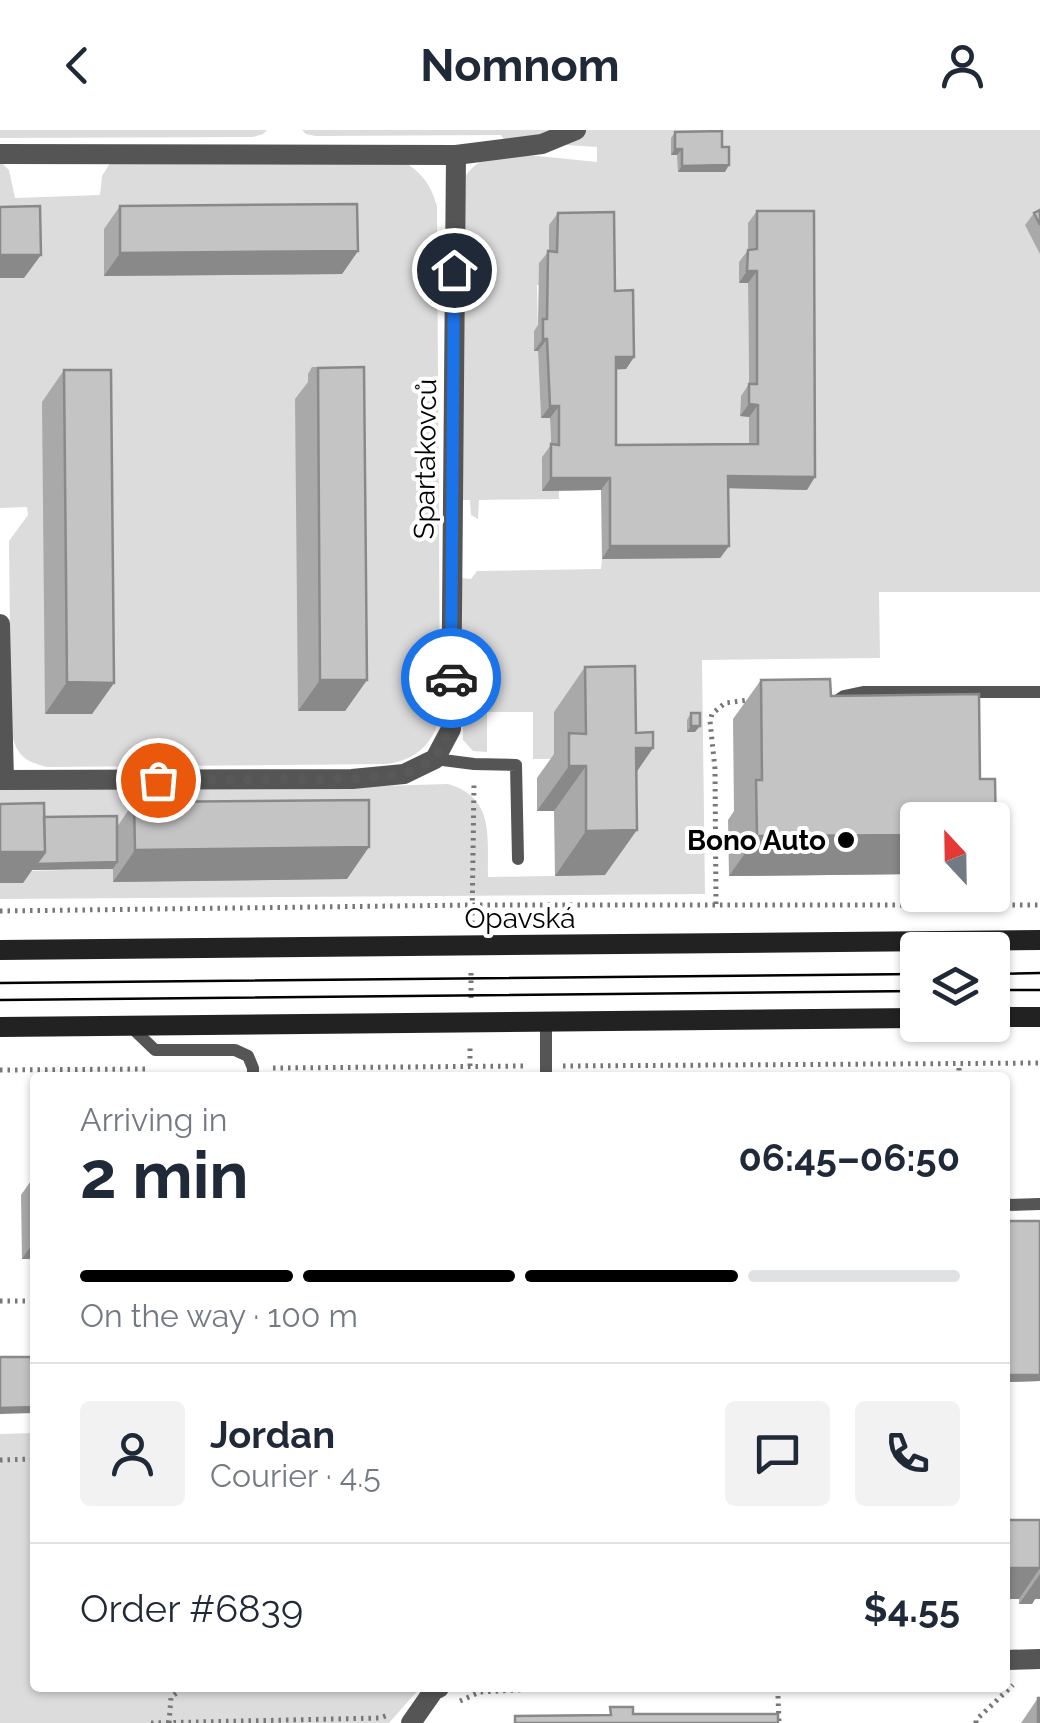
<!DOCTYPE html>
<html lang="en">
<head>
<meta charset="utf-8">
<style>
	body { margin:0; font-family:Raleway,sans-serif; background:#f2f2f3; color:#1f2937; height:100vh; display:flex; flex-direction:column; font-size:38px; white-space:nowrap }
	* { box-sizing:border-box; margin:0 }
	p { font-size:32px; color:#747a83 }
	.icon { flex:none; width:55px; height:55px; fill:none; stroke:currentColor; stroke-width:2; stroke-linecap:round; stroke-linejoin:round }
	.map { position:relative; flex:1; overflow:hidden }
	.side { position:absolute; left:30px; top:942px; width:980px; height:620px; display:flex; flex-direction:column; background:#fff; border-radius:10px; box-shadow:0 2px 8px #0004 }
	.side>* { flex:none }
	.needle { width:65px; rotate:338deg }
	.controls { position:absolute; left:900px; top:672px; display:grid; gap:20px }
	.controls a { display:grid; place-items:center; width:110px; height:110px; border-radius:10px; background:#fff; box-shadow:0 2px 8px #0004; font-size:50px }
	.pin { position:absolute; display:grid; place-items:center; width:85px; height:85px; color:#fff; margin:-42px; border:5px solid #fff; border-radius:50%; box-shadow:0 2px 10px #0007 }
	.courier { position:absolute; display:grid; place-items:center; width:100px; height:100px; margin:-50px; border:8px solid #1a73e8; border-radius:50%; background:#fff; color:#222; box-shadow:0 2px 12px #0007 }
	.headline em { font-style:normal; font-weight:700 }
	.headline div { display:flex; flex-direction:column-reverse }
	.headline { display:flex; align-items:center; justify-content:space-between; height:170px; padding:0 50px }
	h1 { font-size:65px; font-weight:700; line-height:75px }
	.bar { display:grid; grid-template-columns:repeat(4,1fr); gap:15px 10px; align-content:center; height:120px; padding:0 50px }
	.bar i { height:12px; border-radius:8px; background:#e0e1e3 }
	.bar .selected { background:#000 }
	.bar p { grid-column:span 4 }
	.line { display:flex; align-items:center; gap:25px; padding:0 50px; border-top:2px solid #e0e1e3 }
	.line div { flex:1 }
	.round { display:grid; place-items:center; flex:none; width:105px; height:105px; border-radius:10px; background:#f2f2f3 }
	header { display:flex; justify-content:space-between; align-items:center; height:130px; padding:0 50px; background:#fff; font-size:45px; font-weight:700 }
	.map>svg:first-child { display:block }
	.green { fill:#dcdcdc }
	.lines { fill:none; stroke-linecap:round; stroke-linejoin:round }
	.path { stroke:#777; stroke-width:5; stroke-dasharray:2.5 5; stroke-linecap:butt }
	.lane { stroke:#555; stroke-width:12 }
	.street { stroke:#555; stroke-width:20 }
	.secondary { stroke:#222; stroke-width:20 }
	.tram { stroke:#000; stroke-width:2.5 }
	.wall { fill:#a9a9a9 }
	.shaded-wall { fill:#898989 }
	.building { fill:#c4c4c4; stroke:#898989; stroke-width:2.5 }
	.done { stroke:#595959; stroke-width:10; stroke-dasharray:0 18 }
	.route { stroke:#1a73e8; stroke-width:12 }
	.poi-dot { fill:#000; stroke:#fff; stroke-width:4 }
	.labels { text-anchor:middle; stroke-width:8; stroke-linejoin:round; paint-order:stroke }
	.street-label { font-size:28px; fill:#000; stroke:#fff }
	.poi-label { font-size:28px; font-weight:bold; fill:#000; stroke:#fff; text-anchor:end }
</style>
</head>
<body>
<header><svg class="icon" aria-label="back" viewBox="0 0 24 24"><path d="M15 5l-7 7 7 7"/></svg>Nomnom<svg class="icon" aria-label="person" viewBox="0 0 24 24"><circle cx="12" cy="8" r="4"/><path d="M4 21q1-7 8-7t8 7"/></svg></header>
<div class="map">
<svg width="1040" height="1593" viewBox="0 0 1040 1593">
	<rect width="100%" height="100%" fill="#fff"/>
	<path class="green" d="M0,0h267l-4,4 -10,3 -253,1z
		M302,0h738v462h-161l1,66 -178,2 3,234 -705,5v-16l22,-12 91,-2 1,13 233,-3 -347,-44v-46l347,-2 101,-3c47,14 39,52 40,93l117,-2 -51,-163v47h-21v-47h-46v40l-14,-1 -10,-11 -2,-162 10,1 6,-8 124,-2 1,-10 118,-1 -1,-70 88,1 -59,-227 -9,21h9l1,113h-8l-1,20 9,1v39l-141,1 -58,-232 -1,39 -9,21h-3l1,47h-4v18l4,1 3,66 9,1 1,39 -8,34h16v8l-80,1 -1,19 -7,-4 -1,-15h-9l-1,-314c11,-23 23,-28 48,-33l89,9v-15l-92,-6 -4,-6 -185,1 -10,-2z
		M398,29c22,11 32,23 39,47l3,500c-1,33 -21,54 -54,58l-339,3c-24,-6 -31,-13 -36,-37l-2,-189 19,-26 -1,-8 -27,1v-347l9,9 6,28 85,-3 2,-19 8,-13z
		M35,1303v255h385l-31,35h-389v-289z"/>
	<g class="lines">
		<path class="path" d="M716,774l-1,-135 -5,-48 2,-7 13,-11 24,-3
			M0,781l472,-6h568
			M472,793l2,-139
			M471,868v-29
			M470,936v-22
			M563,936l477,-3
			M273,938l254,-2
			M0,940l147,-1
			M959,948v-15
			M0,1171h35
			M0,1330l35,-1
			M778,1566l1,27
			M460,1571l20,-9 74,-4
			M151,1593l229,-5 8,-3
			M169,1593l2,-26 12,-9
			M976,1593v-3l37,-35"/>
		<path class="lane" d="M831,575l13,-9 19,-4h177
			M435,629l39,5 42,1 2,94
			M546,892v56
			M130,896l25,24h80l13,6 5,12v10
			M1005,1075l35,-1"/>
		<path class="street" d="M0,24l456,1 86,-11 34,-14
			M0,494l4,156
			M0,650l352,-1 52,-5 31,-15 16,-30 5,-574
			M1005,1530l35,-1
			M411,1593l23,-33 5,-2"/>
		<path class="secondary" d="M0,820l1040,-10
			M992,887h48
			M0,897l918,-9"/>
		<path class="tram" d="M992,844l48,-1
			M0,853l918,-9
			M992,860h48
			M0,870l918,-9"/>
	</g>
	<path class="wall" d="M675,2l50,40h-47l-1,-17h-6v-17z
		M120,76l238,45 -16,23 -238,2v-47z
		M1040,80v44l-15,-29 9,-12z
		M757,81l50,279 -79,-2 1,58 -9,12 -118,1 -1,-69 -59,1v-34l9,-12 -1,-27h-9l-3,-67h-4v-20l4,-6 1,-62 10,-12v-26l9,-12 57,78 19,66 -8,12h-10v76l133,-1v-27l-9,-1 1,-20 8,-12 -1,-101h-9v-21l9,-12v-27z
		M312,237h52l3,313 -22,31h-47l-3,-312 13,-17v-8z
		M64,240l50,313 -22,31h-47l-3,-312z
		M585,537l51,66 17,15 -17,24 -31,103 -50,1 -1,-65h-17v-33l17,-24v-42z
		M830,549l1,17 148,-2 1,85h15l1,55 -4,5v-19h-74v54l-189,2 -1,-56 6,-9 -1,-92 28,-39z
		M691,583l4,19h-8v-12z
		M134,672l213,77 -234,3v-14l-81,2 -9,13h-23v-79l44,13 73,10z
		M35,1045v84h-13l-1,-64z
		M1006,1091l34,160 -35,1z
		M1007,1390h33v79h-5l-3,5h-13v-5h-14v-76z
		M1038,1568l2,25h-19z"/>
	<path class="shaded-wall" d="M675,19h7l-5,6h-6z
		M729,35l-4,7h-47l4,-6z
		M358,121l-16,23 -238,2 16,-23z
		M0,125h41l-17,23h-24z
		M747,141h10l-9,12h-9z
		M543,209h4l-9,12h-4z
		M616,227h18l-8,12 -19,1z
		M749,274l9,1 -9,12 -9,-1z
		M550,276h9l-9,12h-9z
		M728,346l87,1 -8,13 -87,-2z
		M551,348h59l-9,12 -59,1z
		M610,416h119l-9,12 -118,1z
		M320,550h47l-22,31h-47z
		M67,552l47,1 -22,31h-47z
		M691,596h9l-5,6h-8z
		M636,618h17l-31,45z
		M569,636h17l-32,45h-17z
		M637,700l-32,45 -50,1 31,-45z
		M918,705v39l-189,2 28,-40z
		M369,717l-22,32 -234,3 22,-32z
		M0,722h45l72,10 -4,7 -81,1 -9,13h-23z
		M35,1110v19h-13z
		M1007,1245h33v6l-35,1z
		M35,1277v6l-35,1v-6z
		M1007,1438h33l-21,31h-14v-28z
		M1040,1444v25h-5l-3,5h-13z"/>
	<path class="building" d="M722,1v16h7v18l-47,1v-17h-7v-17z
		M357,74l1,47 -238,2v-47z
		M40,76l1,49h-41v-48z
		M1040,80v15l-6,-12z
		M757,81h57l1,266 -87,-1 1,70h-119v-68h-59v-34l8,1v-39h-9l-3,-67h-4v-20h4l1,-68 9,1 1,-39 56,-1 1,79 18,-1 1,67h-18v88l142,-1v-39l-9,-1v-20h8v-113h-10l1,-21 9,-1z
		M364,237l3,313h-47l-2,-312z
		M64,240h47l3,313 -47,-1z
		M635,536l1,67 17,-1v16h-17l1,82 -51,1v-65h-17v-33l17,1 -1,-67z
		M830,549l1,17 148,-2 1,85h15l1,55h-4v-14h-74v15l-161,1 -1,-56h6l-1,-100z
		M691,583h9v13h-9z
		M369,670v47l-234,3 -1,-48z
		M44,673l1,49h-45v-48z
		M117,686v46l-81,2 9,-12 -1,-35z
		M1006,1091h34v154h-33v-89h-2z
		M0,1227h35v50l-35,1z
		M1007,1390h33v48h-33z
		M1038,1568h2v25h-2z
		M610,1577h23v7h145v9h-263v-7l96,-1z"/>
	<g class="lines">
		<path class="done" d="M158,650l194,-1 52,-5 31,-15 15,-31 1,-50"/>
		<path class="route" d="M451,548l3,-408"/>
	</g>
	<circle class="poi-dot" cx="846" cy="710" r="10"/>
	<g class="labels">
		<g class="street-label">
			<text transform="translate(425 329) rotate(-89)" y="10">Spartakovců</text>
			<text x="520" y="798">Opavská</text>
		</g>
		<g class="poi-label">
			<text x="826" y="720">Bono Auto</text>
		</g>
	</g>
</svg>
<div class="controls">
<a><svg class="needle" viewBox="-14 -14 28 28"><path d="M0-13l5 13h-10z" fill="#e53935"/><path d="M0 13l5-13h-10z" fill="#747a83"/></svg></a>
<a><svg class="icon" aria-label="layers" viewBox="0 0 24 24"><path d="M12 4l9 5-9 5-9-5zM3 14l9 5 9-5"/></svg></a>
</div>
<div class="pin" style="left:158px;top:650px;background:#ea580c"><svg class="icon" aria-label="bag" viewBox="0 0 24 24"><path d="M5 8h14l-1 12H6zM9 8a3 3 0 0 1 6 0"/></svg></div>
<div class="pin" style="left:454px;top:140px;background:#1f2937"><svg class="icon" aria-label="home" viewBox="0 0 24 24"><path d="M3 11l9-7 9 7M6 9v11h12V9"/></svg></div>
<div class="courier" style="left:451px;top:548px"><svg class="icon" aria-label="car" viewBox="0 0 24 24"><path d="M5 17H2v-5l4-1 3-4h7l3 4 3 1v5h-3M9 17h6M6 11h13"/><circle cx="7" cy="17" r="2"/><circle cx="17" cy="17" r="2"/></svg></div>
<section class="side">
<div class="headline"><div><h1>2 min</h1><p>Arriving in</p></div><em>06:45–06:50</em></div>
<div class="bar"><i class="selected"></i><i class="selected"></i><i class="selected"></i><i></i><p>On the way · 100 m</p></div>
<div class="line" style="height:180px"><a class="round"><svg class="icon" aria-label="person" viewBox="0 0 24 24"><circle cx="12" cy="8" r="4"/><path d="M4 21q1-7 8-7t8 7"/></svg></a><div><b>Jordan</b><p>Courier · 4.5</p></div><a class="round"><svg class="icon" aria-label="chat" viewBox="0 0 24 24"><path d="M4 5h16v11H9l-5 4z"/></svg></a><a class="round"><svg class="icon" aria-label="phone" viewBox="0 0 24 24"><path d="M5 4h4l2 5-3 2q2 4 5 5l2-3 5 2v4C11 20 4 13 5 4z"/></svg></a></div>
<div class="line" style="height:130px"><div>Order #6839</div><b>$4.55</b></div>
</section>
</div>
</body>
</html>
